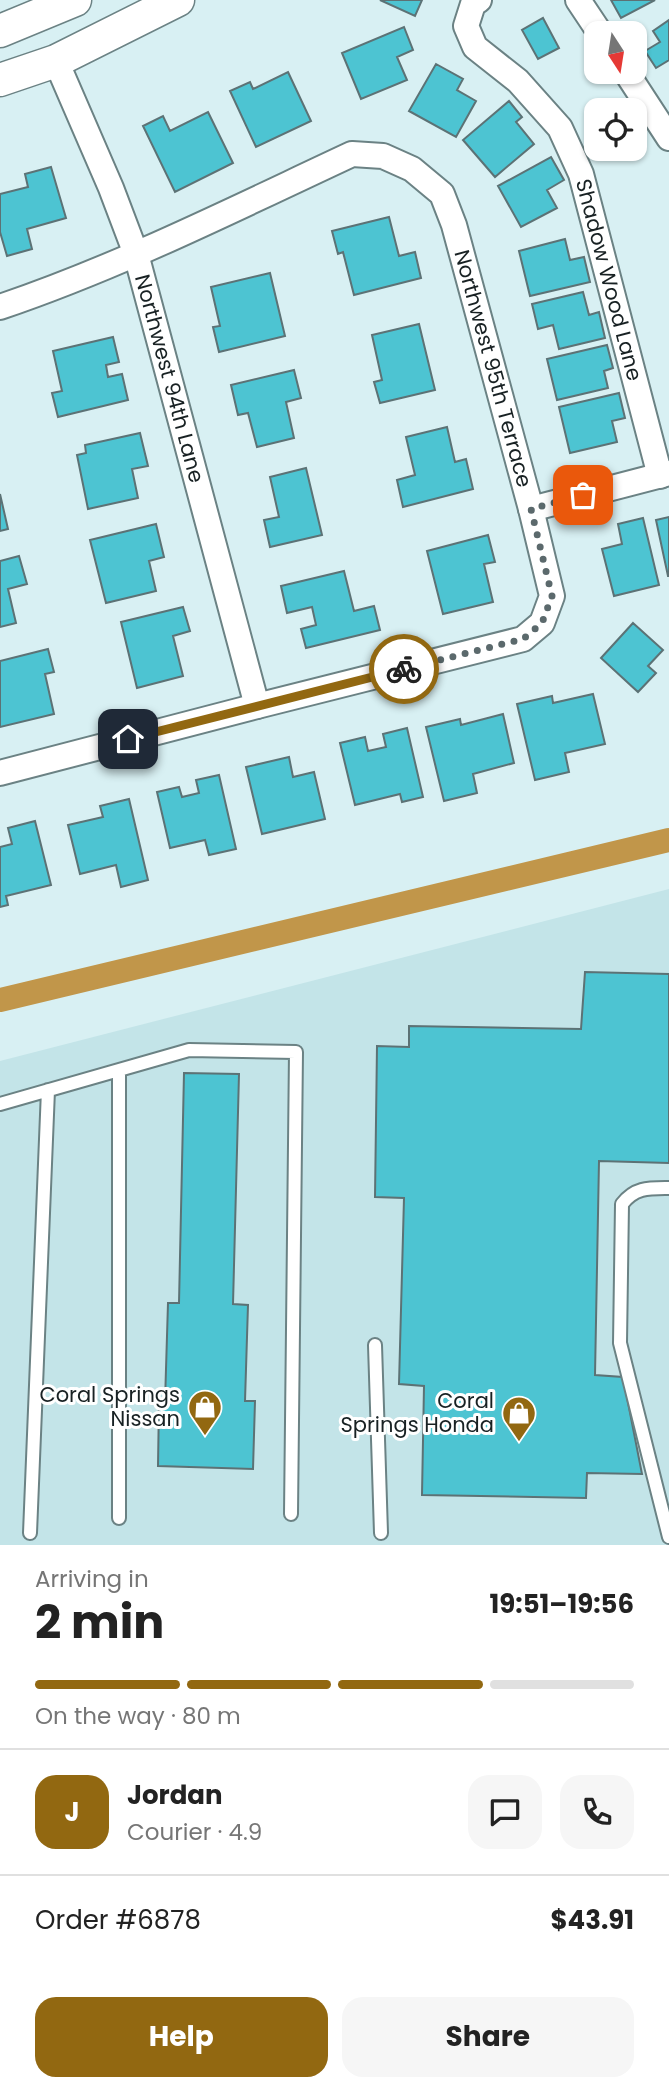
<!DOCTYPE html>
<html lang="en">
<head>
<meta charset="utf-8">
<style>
	body { margin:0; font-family:Poppins,sans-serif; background:#f6f6f6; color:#222; height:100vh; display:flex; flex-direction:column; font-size:26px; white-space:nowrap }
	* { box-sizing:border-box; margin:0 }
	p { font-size:23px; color:#767676 }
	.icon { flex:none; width:38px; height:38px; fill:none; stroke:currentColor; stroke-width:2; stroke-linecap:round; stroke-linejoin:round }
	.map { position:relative; height:1545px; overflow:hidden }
	.details { display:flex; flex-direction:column; background:#fff; flex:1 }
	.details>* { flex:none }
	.needle { width:46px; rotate:168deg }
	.tools { position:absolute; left:584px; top:21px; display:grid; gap:14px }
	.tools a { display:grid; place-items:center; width:63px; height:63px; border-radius:14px; background:#fff; box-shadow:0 2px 5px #0004; font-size:35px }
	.pin { position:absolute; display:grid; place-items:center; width:60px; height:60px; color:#fff; margin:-30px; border-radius:14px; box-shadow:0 4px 10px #0006 }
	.courier { position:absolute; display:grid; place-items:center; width:70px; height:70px; margin:-35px; border:5px solid #926811; border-radius:50%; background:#fff; color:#222; box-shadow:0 2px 9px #0007 }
	.head em { font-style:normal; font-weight:700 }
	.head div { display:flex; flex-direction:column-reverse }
	.head { display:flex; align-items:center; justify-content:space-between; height:119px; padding:0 35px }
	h1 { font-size:46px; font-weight:700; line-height:52px }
	.bar { display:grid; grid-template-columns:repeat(4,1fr); gap:10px 7px; align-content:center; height:84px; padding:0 35px }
	.bar i { height:9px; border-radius:5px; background:#e0e0e0 }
	.bar .active { background:#926811 }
	.bar p { grid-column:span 4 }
	.line { display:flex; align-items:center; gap:18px; padding:0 35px; border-top:2px solid #e0e0e0 }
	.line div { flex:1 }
	.round { display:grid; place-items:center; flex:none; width:74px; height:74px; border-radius:21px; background:#f6f6f6 }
	.primary-button { display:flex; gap:14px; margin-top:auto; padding:14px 35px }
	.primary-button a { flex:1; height:80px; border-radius:21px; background:#926811; color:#fff; font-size:28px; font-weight:700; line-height:80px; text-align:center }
	.primary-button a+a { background:#f6f6f6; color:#222 }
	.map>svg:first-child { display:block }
	.built { fill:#c3e4e8 }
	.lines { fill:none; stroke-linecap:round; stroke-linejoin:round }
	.canal { stroke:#c1964a; stroke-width:24 }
	.building { fill:#4dc4d2; stroke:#5c7275; stroke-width:2 }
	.service-casing { stroke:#6b8284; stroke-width:16 }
	.minor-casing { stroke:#6b8284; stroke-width:28 }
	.tertiary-casing { stroke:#6b8284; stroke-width:35 }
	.service { stroke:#fff; stroke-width:12 }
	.minor { stroke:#fff; stroke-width:24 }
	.tertiary { stroke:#fff; stroke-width:32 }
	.done { stroke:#5b696c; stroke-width:7; stroke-dasharray:0 12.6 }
	.route { stroke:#926811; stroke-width:9 }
	.labels { text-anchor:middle; stroke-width:6; stroke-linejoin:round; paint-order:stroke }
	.street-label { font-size:21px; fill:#182123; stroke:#fff }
	.poi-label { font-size:21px; fill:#182123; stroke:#fff; text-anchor:end }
</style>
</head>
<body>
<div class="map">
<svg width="669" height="1545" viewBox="0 0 669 1545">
	<rect width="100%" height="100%" fill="#d8f0f3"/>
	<path class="built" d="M669,889v656h-669v-484z"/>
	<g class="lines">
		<path class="canal" d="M0,1000l669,-160"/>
	</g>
	<path class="building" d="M380,0h42l-7,16z
		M611,0h44l-34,18z
		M543,18l16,30 -21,11 -16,-29z
		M669,20v40l-13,8 -11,-17 15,-9 -7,-11z
		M404,27l9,23 -16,7 10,23 -46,19 -19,-46z
		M436,64l27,15 -6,11 19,11 -20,36 -47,-26z
		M288,72l23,49 -55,26 -26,-56 20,-9 3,7z
		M509,101l13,16 -6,5 18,22 -39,33 -32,-37z
		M208,112l25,51 -58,29 -32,-66 20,-10 7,15z
		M551,157l13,23 -17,10 10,18 -36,19 -23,-41z
		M51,167l15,51 -39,11 5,20 -25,7 -7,-24v-38l28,-7 -3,-13z
		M389,217l10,39 16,-4 6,26 -67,17 -11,-43 -5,2 -6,-23z
		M565,239l5,21 14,-3 6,25 -60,14 -11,-45z
		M270,273l15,63 -66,16 -6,-25 7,-1 -9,-39z
		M583,292l6,23 10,-3 6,26 -46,11 -6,-24 -15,4 -6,-25z
		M419,324l16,66 -55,13 -6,-21 8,-2 -10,-45z
		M113,337l6,25 -13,3 2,12 14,-3 6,26 -70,17 -6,-24 10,-2 -9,-40z
		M607,345l6,23 -9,3 4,17 -51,12 -10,-41z
		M294,370l7,28 -15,4 8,36 -37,9 -9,-34 -10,2 -7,-30z
		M619,393l6,25 -13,3 5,21 -47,11 -11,-46z
		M447,427l8,35 11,-3 7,30 -70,18 -6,-27 18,-5 -9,-38z
		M140,433l8,33 -16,3 6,29 -50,11 -11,-54 9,-2 -1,-8z
		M306,468l16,67 -52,12 -6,-27 15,-3 -9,-40z
		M0,494l8,35 -8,2z
		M669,517v59h-1l-12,-56z
		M643,518l16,67 -45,11 -12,-47 20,-5 -4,-20z
		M156,524l8,33 -15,4 7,30 -50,12 -16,-63z
		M488,535l7,27 -11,2 9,38 -50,12 -16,-63z
		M19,556l8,28 -19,5 8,34 -16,4v-66z
		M344,571l10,40 20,-5 6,24 -74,18 -5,-19 15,-4 -4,-18 -25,6 -6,-27z
		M183,607l7,24 -17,5 10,40 -46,12 -16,-66z
		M633,623l30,27 -15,16 8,7 -18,19 -37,-34z
		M48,649l6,23 -9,2 9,40 -54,13v-66z
		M593,694l12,50 -40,9 4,19 -34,8 -18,-76 35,-8 1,7z
		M503,714l11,49 -41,11 4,19 -33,8 -18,-74 34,-8 1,6z
		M407,728l16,69 -21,5 -2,-8 -45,11 -15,-62 25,-6 3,14 18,-4 -3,-13z
		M289,757l4,20 21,-5 11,47 -63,15 -16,-67z
		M219,775l17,74 -27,6 -4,-15 -35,8 -13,-56 22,-5 3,10 17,-4 -3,-13z
		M129,799l19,81 -27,7 -5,-22 -36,9 -12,-49 35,-8 -3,-11z
		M35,821l16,64 -45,11 2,9 -8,2v-60l12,-3 -4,-16z
		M585,972l84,2v189l-70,-2 -4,214 28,2 19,97 -55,-1 -1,25 -164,-3 2,-109 -25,-2 5,-186 -29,-1 2,-151 32,1v-21l172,3z
		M184,1073l55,1 -6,230 15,1 -3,96h10l-2,68 -95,-3 1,-64h6l3,-99h11z"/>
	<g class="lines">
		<g class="service-casing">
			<path id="service" d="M119,1071v447
				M0,1104l189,-54 107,2 -5,462
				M669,1188c-20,0 -34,-1 -47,16l-2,139 49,194
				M375,1345l6,188
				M30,1533l18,-443"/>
		</g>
		<g class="minor-casing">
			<g id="minor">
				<path id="s1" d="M479,0l-6,4 -7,22 9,21 43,34 42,47 21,46 79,302"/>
				<path d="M578,0l22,33"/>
				<path id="s2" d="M56,61l55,127 25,66 121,452"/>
				<path d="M626,72l43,66"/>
				<path id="s3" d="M0,307c121,-41 236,-99 352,-153l31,2 29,13 30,25 12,31 77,284 21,87 -10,27 -19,16 -266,67 -257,67"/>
				<path d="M531,509l138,-36"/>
			</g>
		</g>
		<g class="tertiary-casing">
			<path id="tertiary" d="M0,31l75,-31
				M0,80l56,-19 122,-61"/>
		</g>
		<use href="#service" class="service"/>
		<use href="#minor" class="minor"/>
		<use href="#tertiary" class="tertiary"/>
	</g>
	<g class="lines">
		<path class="done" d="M404,669l119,-30 19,-16 10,-27 -21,-87 52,-14"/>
		<path class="route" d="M128,739l276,-70"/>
	</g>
	<defs>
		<g id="shop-pin" transform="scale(1.75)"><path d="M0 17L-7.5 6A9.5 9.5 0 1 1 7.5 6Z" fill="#926811" stroke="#fff"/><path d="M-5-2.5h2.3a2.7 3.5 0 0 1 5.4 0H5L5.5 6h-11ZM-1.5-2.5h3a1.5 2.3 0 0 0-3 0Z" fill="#fff"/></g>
	</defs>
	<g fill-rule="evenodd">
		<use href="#shop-pin" x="205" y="1407"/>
		<use href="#shop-pin" x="519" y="1413"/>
	</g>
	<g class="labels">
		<g class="street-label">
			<text dy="7" stroke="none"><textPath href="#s1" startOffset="331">Shadow Wood Lane</textPath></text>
			<text dy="7" stroke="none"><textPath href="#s3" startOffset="668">Northwest 95th Terrace</textPath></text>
			<text dy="7" stroke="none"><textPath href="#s2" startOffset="338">Northwest 94th Lane</textPath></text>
		</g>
		<g class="poi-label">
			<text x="180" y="1402">Coral Springs<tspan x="180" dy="24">Nissan</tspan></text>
			<text x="494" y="1408">Coral<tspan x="494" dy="24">Springs Honda</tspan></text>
		</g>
	</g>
</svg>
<div class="tools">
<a><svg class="needle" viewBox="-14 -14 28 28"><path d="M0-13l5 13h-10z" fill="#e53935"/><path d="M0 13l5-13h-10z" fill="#767676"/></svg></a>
<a><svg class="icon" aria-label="locate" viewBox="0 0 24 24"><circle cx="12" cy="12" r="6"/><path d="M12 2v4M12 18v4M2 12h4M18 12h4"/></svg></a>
</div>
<div class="pin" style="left:583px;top:495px;background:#ea580c"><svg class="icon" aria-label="bag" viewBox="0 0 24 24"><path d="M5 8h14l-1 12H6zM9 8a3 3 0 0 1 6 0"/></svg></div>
<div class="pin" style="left:128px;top:739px;background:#1f2937"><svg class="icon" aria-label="home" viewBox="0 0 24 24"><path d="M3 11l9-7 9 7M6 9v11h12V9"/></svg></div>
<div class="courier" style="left:404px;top:669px"><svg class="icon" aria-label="bike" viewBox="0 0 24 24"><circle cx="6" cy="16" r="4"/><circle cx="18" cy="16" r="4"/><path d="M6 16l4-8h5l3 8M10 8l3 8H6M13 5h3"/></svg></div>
</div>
<section class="details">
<div class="head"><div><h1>2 min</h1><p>Arriving in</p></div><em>19:51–19:56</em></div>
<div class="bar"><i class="active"></i><i class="active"></i><i class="active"></i><i></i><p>On the way · 80 m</p></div>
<div class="line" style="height:126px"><b class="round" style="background:#926811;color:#fff">J</b><div><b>Jordan</b><p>Courier · 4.9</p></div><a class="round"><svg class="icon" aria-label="chat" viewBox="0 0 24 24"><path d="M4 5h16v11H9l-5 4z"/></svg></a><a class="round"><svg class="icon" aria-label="phone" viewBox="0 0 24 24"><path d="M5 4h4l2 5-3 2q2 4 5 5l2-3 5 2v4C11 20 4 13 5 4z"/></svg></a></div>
<div class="line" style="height:91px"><div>Order #6878</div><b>$43.91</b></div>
<div class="primary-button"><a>Help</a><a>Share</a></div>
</section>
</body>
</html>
